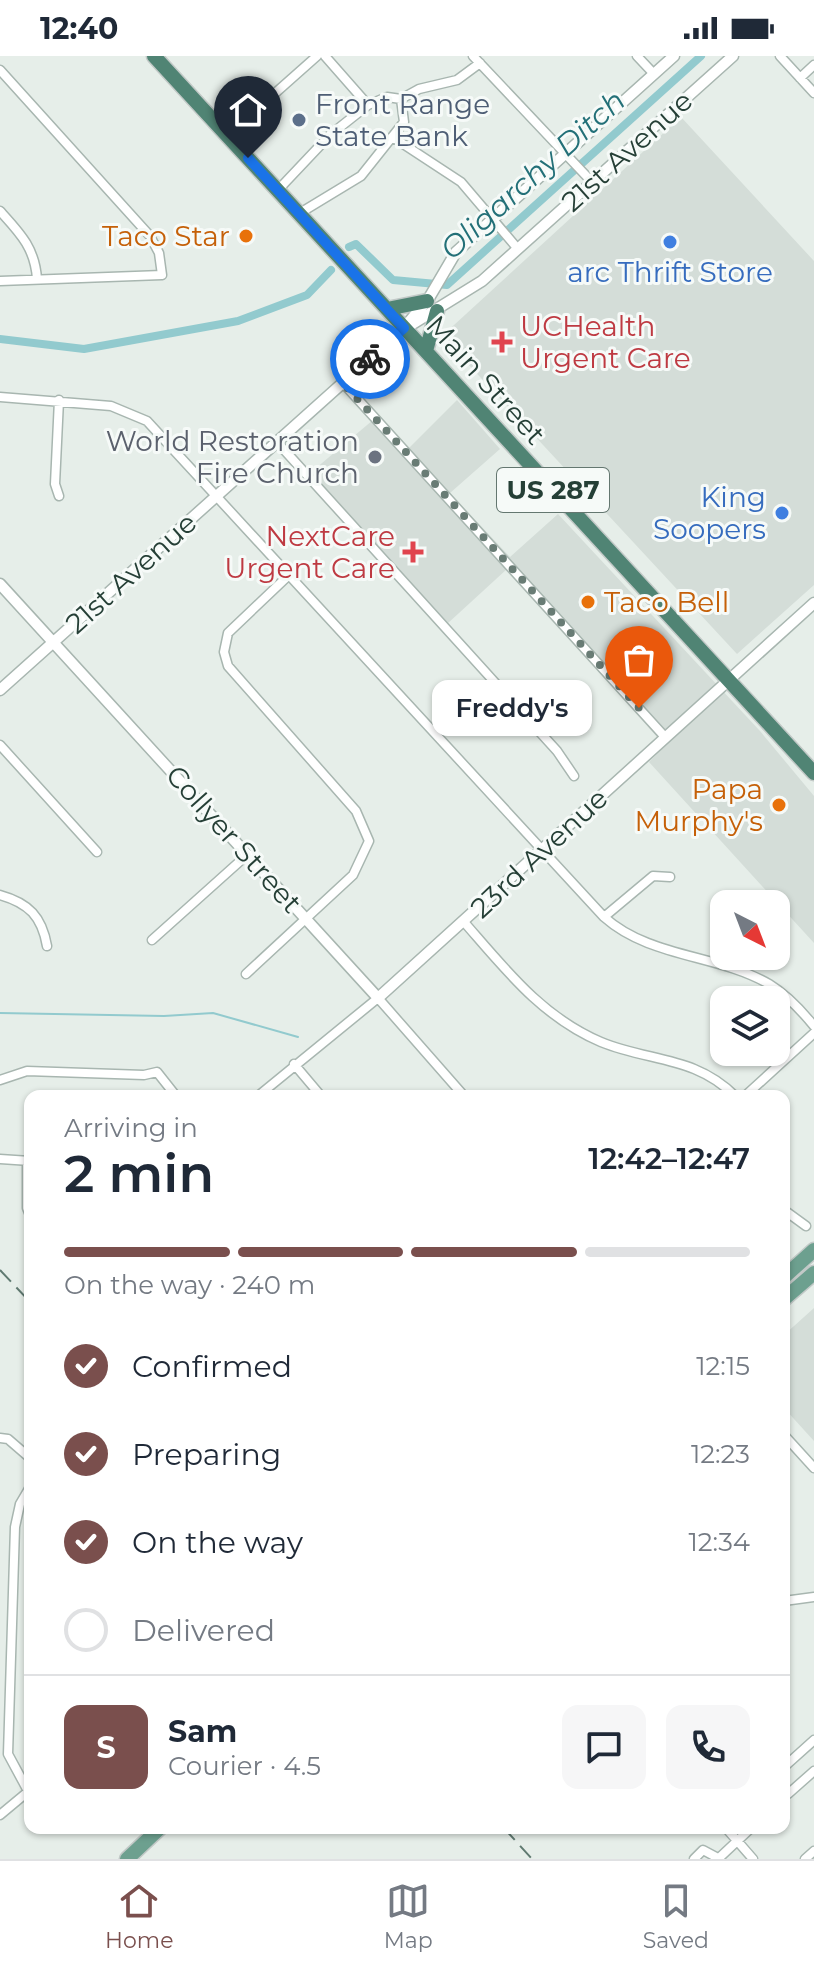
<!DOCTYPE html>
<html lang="en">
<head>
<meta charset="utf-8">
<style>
	body { margin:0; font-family:Montserrat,sans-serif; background:#f6f6f7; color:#1f2937; height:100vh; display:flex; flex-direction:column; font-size:30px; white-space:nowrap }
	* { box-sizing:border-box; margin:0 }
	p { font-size:26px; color:#747a83 }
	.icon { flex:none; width:44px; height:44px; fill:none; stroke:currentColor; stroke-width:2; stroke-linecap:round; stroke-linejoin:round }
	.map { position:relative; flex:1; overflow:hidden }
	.details { position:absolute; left:24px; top:1034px; width:766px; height:744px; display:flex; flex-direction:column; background:#fff; border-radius:16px; box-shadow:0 2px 6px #0004 }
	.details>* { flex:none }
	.needle { width:52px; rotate:138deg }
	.fabs { position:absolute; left:710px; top:834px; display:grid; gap:16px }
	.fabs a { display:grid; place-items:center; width:80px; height:80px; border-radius:16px; background:#fff; box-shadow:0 2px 6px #0004; font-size:40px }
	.pin { position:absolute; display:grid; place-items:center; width:68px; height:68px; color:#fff; margin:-82px -34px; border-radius:50% 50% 50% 0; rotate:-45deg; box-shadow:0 0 8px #0007 }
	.pin .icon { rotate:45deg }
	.courier { position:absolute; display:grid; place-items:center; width:80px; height:80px; margin:-40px; border:6px solid #1a73e8; border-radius:50%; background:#fff; color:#222; box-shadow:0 2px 10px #0007 }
	.bubble { position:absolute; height:56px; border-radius:16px; background:#fff; box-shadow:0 2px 6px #0004; font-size:26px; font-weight:600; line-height:56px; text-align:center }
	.head em { font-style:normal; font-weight:600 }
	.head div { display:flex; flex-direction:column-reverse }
	.head { display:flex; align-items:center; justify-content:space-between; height:136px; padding:0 40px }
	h1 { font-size:52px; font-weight:600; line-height:60px }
	.bar { display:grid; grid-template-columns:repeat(4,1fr); gap:12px 8px; align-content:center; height:96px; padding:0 40px }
	.bar i { height:10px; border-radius:6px; background:#e0e1e3 }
	.bar .active { background:#7a4f4d }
	.bar p { grid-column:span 4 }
	.line { display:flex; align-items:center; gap:20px; padding:0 40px; border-top:2px solid #e0e1e3 }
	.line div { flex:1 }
	.round { display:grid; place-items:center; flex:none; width:84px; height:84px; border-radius:16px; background:#f6f6f7 }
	ol { padding:0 40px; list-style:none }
	li { display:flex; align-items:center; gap:24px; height:88px }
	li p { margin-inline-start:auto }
	li .icon { padding:8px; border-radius:50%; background:#7a4f4d; color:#fff; stroke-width:4 }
	li:last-child { color:#747a83 }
	li i { width:44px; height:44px; border:4px solid #e0e1e3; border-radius:50% }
	.status { display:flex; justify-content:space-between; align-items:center; height:56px; padding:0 40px; background:#fff; direction:ltr }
	.status svg { height:22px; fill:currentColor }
	.tab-bar { display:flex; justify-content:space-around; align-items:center; height:112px; border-top:2px solid #e0e1e3; background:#fff; font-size:22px; color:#747a83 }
	.tab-bar a { display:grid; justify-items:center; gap:4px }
	.tab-bar .active { color:#7a4f4d }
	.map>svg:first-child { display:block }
	.built { fill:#d4ddd8 }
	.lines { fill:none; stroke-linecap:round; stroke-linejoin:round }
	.stream { stroke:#92cace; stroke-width:2 }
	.canal { stroke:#92cace; stroke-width:8 }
	.minor-casing { stroke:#a8b6b0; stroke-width:11 }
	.tertiary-casing { stroke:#a8b6b0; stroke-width:13 }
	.primary-casing { stroke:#c2c9c7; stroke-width:17 }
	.trunk-casing { stroke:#c2c9c7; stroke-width:17 }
	.minor { stroke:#fff; stroke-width:8 }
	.tertiary { stroke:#fff; stroke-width:10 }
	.primary { stroke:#6da08f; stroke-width:14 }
	.trunk { stroke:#508474; stroke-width:14 }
	.rail { stroke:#607a71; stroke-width:2; stroke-dasharray:16 8; stroke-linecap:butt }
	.done { stroke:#697c75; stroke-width:8; stroke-dasharray:0 14.4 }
	.route { stroke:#1a73e8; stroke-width:10 }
	.service-dot { fill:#5c6f8a; stroke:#f6faf8; stroke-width:3 }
	.food-dot { fill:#e8710a; stroke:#f6faf8; stroke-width:3 }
	.shop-dot { fill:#3f7fe0; stroke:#f6faf8; stroke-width:3 }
	.health-dot { fill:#e0444e; stroke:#f6faf8; stroke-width:3 }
	.worship-dot { fill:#6b7280; stroke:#f6faf8; stroke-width:3 }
	.labels { text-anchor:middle; stroke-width:6; stroke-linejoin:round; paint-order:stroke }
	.shield { fill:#f6faf8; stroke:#647770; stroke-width:2 }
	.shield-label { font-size:26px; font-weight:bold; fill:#253f36 }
	.service-label { font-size:28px; fill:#4e5e75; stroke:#f6faf8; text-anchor:start }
	.street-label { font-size:28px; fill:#253f36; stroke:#f6faf8 }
	.food-label { font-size:28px; fill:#c56008; stroke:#f6faf8; text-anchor:end }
	.shop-label { font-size:28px; fill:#366cbe; stroke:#f6faf8 }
	.health-label { font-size:28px; fill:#be3a42; stroke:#f6faf8; text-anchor:start }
	.worship-label { font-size:28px; fill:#5b616d; stroke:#f6faf8; text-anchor:end }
	.water-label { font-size:30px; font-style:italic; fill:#237078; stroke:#f6faf8 }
</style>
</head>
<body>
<div class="status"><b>12:40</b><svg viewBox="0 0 49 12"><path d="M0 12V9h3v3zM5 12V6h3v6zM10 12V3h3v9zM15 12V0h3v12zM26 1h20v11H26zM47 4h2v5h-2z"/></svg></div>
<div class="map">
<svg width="814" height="1803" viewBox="0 0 814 1803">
	<rect width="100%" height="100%" fill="#e6eee9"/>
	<path class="built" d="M681,61l133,144v324l-77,69 -295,-318z
		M457,344l43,49 -50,44 60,64 48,-43 202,217 54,65v147l-165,-181 16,-16 -158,-177 -60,55 -138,-150 64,-54 30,34z
		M814,1252v133l-30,-33v-73z"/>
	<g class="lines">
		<path class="stream" d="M0,957l164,3 49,-3 85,24"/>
		<path class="canal" d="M349,191l7,-3 37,36 54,5 254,-229
			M0,283l84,10 154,-28 69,-26 24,-25"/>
		<g class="minor-casing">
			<path id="minor" d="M325,0l43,49
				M473,0l119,126
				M637,0l17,18
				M780,0l34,37
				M0,14l150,166 9,17 3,22 -162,6
				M800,22l14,-13
				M228,79l89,-79
				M394,82l67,44 57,67
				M278,134l52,-55 38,-30 19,-8 14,2 18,-10 38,-9 23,-17
				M0,155c20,22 35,37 37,68
				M300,157l61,-37 43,-54 -3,-23
				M343,327l322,354
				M0,341l111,9 36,15 457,496c46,41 113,37 165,67 18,11 32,26 45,42
				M59,344l-4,84 4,12
				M277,386l280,309 17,25
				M0,689l97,107
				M0,839c29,8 42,22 47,51
				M604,861l49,-41 17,1
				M464,866c41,47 78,95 137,120 49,20 94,14 134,54
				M152,884l96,-86
				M246,918l107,-99 16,-34 -13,-30 -128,-145 -4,-14 4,-19 62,-59
				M294,1008l27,32
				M0,1024l27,-9 117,4 13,-3 19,24
				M258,1040l120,-98 86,98
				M745,1040l69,-63
				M0,1103l30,2
				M27,1105v47l3,7
				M784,1154l22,16
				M784,1379l30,33
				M0,1382l8,1 22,19
				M784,1545l30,-4
				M784,1711l30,-27
				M784,1734l4,4 26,-23
				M28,1735l-20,-37 7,-227 5,-23 10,-17
				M0,1759l30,-25
				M726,1772l27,31
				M694,1803l9,-9 15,8
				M718,1803l33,-31
				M805,1803l9,-8"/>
		</g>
		<g class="tertiary-casing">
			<path id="tertiary" d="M406,272l76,-47 251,-225
				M0,528l378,414 436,-395
				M0,634l404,-362 25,-30 27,-46 218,-196"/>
		</g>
		<g class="primary-casing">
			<path id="primary" d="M784,1221l30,-27
				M784,1243l30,-26
				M127,1803l33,-31"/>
		</g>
		<g class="trunk-casing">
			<path id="trunk" d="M154,0l660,717
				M387,253l40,-8
				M426,295l11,-40"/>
		</g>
		<use href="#minor" class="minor"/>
		<use href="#tertiary" class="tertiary"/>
		<use href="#primary" class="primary"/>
		<use href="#trunk" class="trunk"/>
		<path class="rail" d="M0,1214l30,32
			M504,1772l28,31"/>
	</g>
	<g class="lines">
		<path class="done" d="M370,303l-27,24 296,325"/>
		<path class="route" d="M248,102l156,170 -34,31"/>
	</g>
	<circle class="service-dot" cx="299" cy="64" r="8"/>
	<g class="food-dot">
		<circle cx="246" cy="180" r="8"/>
		<circle cx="588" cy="546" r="8"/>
		<circle cx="779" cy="749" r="8"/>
	</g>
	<g class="shop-dot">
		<circle cx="670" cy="186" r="8"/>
		<circle cx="782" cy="457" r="8"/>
	</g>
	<g class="health-dot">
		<path d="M498 274h8v8h8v8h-8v8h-8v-8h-8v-8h8z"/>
		<path d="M409 484h8v8h8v8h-8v8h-8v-8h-8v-8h8z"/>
	</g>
	<circle class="worship-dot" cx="375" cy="401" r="8"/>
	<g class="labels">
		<rect class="shield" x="497" y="412" width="112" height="44" rx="6"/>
		<g class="shield-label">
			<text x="553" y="443">US 287</text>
		</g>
		<g class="service-label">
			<text x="315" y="58">Front Range<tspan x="315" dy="32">State Bank</tspan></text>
		</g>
		<g class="street-label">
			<text transform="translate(627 95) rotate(-42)" y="10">21st Avenue</text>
			<text transform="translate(486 324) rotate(48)" y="10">Main Street</text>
			<text transform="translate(131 517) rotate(-42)" y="10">21st Avenue</text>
			<text transform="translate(234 783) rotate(48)" y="10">Collyer Street</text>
			<text transform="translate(539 797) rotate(-43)" y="10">23rd Avenue</text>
		</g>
		<g class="food-label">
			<text x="230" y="190">Taco Star</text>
			<text x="604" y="556" text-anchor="start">Taco Bell</text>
			<text x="763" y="743">Papa<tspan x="763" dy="32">Murphy's</tspan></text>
		</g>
		<g class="shop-label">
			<text x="670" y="226">arc Thrift Store</text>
			<text x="766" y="451" text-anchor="end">King<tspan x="766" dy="32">Soopers</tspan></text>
		</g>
		<g class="health-label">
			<text x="520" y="280">UCHealth<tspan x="520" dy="32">Urgent Care</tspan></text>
			<text x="395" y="490" text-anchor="end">NextCare<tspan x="395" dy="32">Urgent Care</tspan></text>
		</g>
		<g class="worship-label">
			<text x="359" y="395">World Restoration<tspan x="359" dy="32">Fire Church</tspan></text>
		</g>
		<g class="water-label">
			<text transform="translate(533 119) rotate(-42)" y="10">Oligarchy Ditch</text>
		</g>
	</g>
</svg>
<div class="fabs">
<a><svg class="needle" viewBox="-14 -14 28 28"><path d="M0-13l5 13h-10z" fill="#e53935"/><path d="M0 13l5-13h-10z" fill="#747a83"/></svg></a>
<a><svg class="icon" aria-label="layers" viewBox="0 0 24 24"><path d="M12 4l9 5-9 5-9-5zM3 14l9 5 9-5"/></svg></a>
</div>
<div class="pin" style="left:639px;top:652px;background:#ea580c"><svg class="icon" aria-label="bag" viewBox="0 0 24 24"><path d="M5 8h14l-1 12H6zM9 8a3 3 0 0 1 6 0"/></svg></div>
<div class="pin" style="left:248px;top:102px;background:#1f2937"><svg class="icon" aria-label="home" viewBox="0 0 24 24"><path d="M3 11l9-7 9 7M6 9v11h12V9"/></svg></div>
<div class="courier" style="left:370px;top:303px"><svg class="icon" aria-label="bike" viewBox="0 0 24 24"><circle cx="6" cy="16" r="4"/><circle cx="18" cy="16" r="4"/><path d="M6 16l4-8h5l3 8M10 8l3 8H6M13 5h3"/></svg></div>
<div class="bubble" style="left:432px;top:624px;width:160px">Freddy's</div>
<section class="details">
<div class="head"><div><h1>2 min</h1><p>Arriving in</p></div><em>12:42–12:47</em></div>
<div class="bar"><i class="active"></i><i class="active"></i><i class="active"></i><i></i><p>On the way · 240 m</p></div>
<ol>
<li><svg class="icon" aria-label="check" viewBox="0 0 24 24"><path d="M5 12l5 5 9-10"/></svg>Confirmed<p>12:15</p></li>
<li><svg class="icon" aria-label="check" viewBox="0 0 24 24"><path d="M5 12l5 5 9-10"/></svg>Preparing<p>12:23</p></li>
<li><svg class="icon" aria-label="check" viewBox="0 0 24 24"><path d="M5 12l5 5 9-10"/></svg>On the way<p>12:34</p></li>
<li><i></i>Delivered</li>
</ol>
<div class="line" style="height:144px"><b class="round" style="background:#7a4f4d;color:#fff">S</b><div><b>Sam</b><p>Courier · 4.5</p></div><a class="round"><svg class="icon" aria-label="chat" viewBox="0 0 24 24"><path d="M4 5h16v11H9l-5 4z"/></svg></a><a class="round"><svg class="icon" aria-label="phone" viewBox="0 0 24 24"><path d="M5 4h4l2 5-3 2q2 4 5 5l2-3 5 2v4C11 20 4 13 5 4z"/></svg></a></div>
</section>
</div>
<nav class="tab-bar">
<a class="active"><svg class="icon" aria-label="home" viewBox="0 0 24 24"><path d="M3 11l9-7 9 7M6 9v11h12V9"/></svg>Home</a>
<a><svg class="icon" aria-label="map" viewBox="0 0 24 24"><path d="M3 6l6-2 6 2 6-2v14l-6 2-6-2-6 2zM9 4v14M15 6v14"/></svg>Map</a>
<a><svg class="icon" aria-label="saved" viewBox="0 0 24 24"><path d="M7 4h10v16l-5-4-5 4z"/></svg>Saved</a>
</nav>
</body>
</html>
